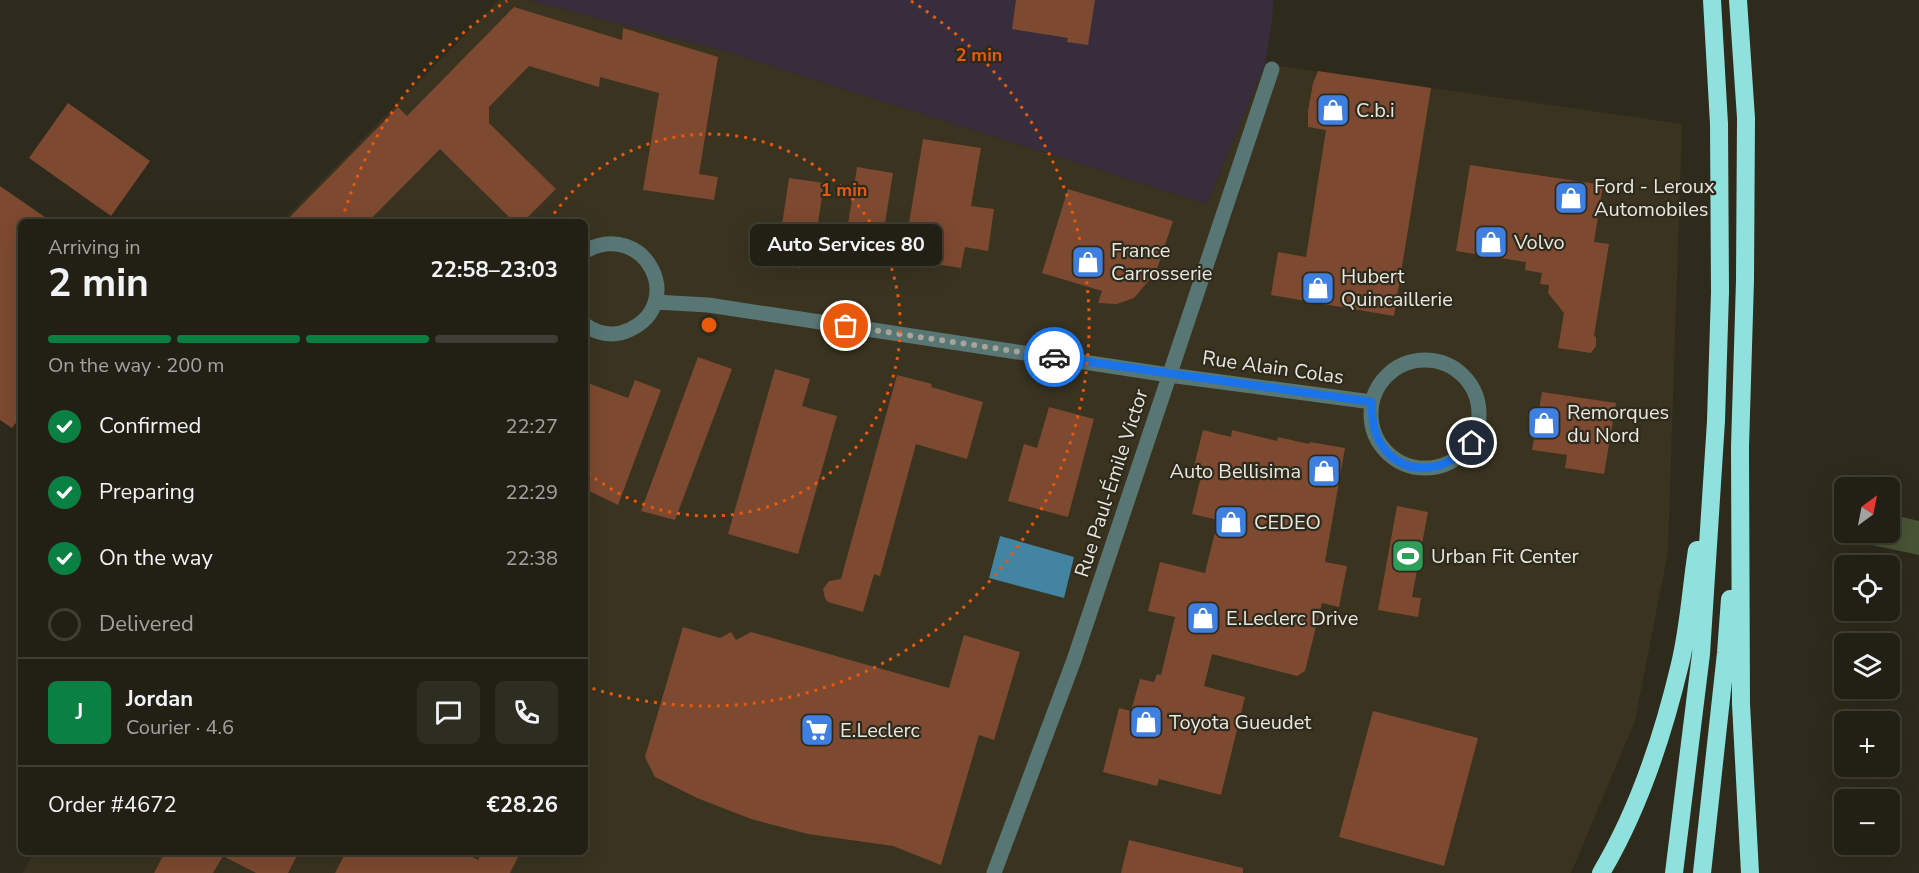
<!DOCTYPE html>
<html lang="en">
<head>
<meta charset="utf-8">
<style>
	body { margin:0; font-family:"Nunito Sans",sans-serif; background:#2e2d22; color:#f1f3f6; height:100vh; display:flex; flex-direction:column; font-size:22px; white-space:nowrap }
	* { box-sizing:border-box; margin:0 }
	p { font-size:20px; color:#a2a3a0 }
	.icon { flex:none; width:33px; height:33px; fill:none; stroke:currentColor; stroke-width:2; stroke-linecap:round; stroke-linejoin:round }
	.map { position:relative; flex:1; overflow:hidden }
	.panel { position:absolute; left:18px; top:219px; width:570px; height:636px; display:flex; flex-direction:column; background:#222015; border-radius:9px; box-shadow:0 6px 24px #0002,0 0 0 2px #3f3e34 }
	.panel>* { flex:none }
	.needle { width:39px; rotate:32deg }
	.buttons { position:absolute; left:1834px; top:477px; display:grid; gap:12px }
	.buttons a { display:grid; place-items:center; width:66px; height:66px; border-radius:9px; background:#222015; box-shadow:0 6px 24px #0002,0 0 0 2px #3f3e34; font-size:30px }
	.pin { position:absolute; display:grid; place-items:center; width:51px; height:51px; color:#fff; margin:-26px; border:3px solid #fff; border-radius:50%; box-shadow:0 2px 6px #0007 }
	.courier { position:absolute; display:grid; place-items:center; width:60px; height:60px; margin:-30px; border:4px solid #1a73e8; border-radius:50%; background:#fff; color:#222; box-shadow:0 2px 8px #0007 }
	.bubble { position:absolute; height:42px; border-radius:9px; background:#222015; box-shadow:0 6px 24px #0002,0 0 0 2px #3f3e34; font-size:20px; font-weight:700; line-height:42px; text-align:center }
	.summary em { font-style:normal; font-weight:700 }
	.summary div { display:flex; flex-direction:column-reverse }
	.summary { display:flex; align-items:center; justify-content:space-between; height:102px; padding:0 30px }
	h1 { font-size:39px; font-weight:700; line-height:45px }
	.bar { display:grid; grid-template-columns:repeat(4,1fr); gap:9px 6px; align-content:center; height:72px; padding:0 30px }
	.bar i { height:8px; border-radius:4px; background:#3f3e34 }
	.bar .current { background:#0b8043 }
	.bar p { grid-column:span 4 }
	.line { display:flex; align-items:center; gap:15px; padding:0 30px; border-top:2px solid #3f3e34 }
	.line div { flex:1 }
	.round { display:grid; place-items:center; flex:none; width:63px; height:63px; border-radius:9px; background:#2e2d22 }
	ol { padding:0 30px; list-style:none }
	li { display:flex; align-items:center; gap:18px; height:66px }
	li p { margin-inline-start:auto }
	li .icon { padding:6px; border-radius:50%; background:#0b8043; color:#fff; stroke-width:4 }
	li:last-child { color:#a2a3a0 }
	li i { width:33px; height:33px; border:3px solid #3f3e34; border-radius:50% }
	.map>svg:first-child { display:block }
	.built { fill:#393320 }
	.industrial { fill:#372d3c }
	.green { fill:#485435 }
	.water { fill:#4284a1 }
	.building { fill:#7d4930 }
	.lines { fill:none; stroke-linecap:round; stroke-linejoin:round }
	.minor { stroke:#577674; stroke-width:15 }
	.highway { stroke:#8fe1dd; stroke-width:18 }
	.done { stroke:#a7a49a; stroke-width:6; stroke-dasharray:0 10.8 }
	.route { stroke:#1a73e8; stroke-width:8 }
	.ring { fill:none; stroke:#e8590c; stroke-width:3; stroke-dasharray:3 6 }
	.labels { text-anchor:middle; stroke-width:4.5; stroke-linejoin:round; paint-order:stroke }
	.poi-label { font-size:20px; fill:#e8e6de; stroke:#2e2a1c; text-anchor:start }
	.street-label { font-size:20px; fill:#e8e6de; stroke:#2e2a1c }
	.centre { fill:#e8590c; stroke:#2e2a1c; stroke-width:3 }
	.ring-label { font-size:18px; text-anchor:middle; font-weight:bold; fill:#e8590c; stroke:#2e2a1c; stroke-width:4.5; stroke-linejoin:round; paint-order:stroke }
</style>
</head>
<body>
<div class="map">
<svg width="1919" height="873" viewBox="0 0 1919 873">
	<rect width="100%" height="100%" fill="#2e2a1c"/>
	<path class="built" d="M499,0h29l196,51 483,153 58,-140 417,60 -14,428 -33,169 -64,152h-1548l11,-21h551v-630h-304z"/>
	<path class="industrial" d="M528,0h745l-1,23 -7,41 -58,140 -483,-153z"/>
	<path class="green" d="M1890,514l29,7v34l-71,-15v-7l42,-1z"/>
	<path class="water" d="M1000,536l74,21 -10,41 -75,-20z"/>
	<path class="building" d="M1016,0h79l-7,45 -21,-3 1,-4 -56,-9z
		M514,7l108,33 1,-12 95,29 -19,117 19,3 -4,23 -71,-10 16,-97 -59,-16 -1,10 -70,-21 -40,41v16l67,66 -33,33h-9l-74,-73 -72,73h-83l113,-115 9,9z
		M1318,71l113,17 -37,228 -123,-21 7,-43 28,5 20,-127 -18,-3v-16l5,-28z
		M68,103l82,58 -39,55 -82,-58z
		M923,139l58,9 -10,58 23,3 -6,42 -23,-4 -4,21 -58,-9z
		M1470,165l133,20 -9,57 15,2 -15,92 2,1v9l-5,7 -33,-5 6,-35 -16,-20 1,-8 -9,-1 2,-11 -17,-3 1,-8 -70,-11z
		M857,167l36,6 -13,82 -36,-6z
		M789,178l35,5 -12,80 -11,-2 -1,8 -13,-10 -10,-1z
		M0,186l52,36h-31v194l-9,12 -12,-8z
		M1068,189l105,32 -19,57h-3l-17,20 -17,6 -19,-1 4,-12 -60,-18z
		M698,357l34,12 -57,151 -34,-9z
		M775,369l35,10 -8,27 35,10 -39,138 -70,-20z
		M897,375l35,9 -1,3 52,15 -16,57 -51,-15 -36,132 -6,-2 -11,38 -35,-10 -3,-4 -2,-9 6,-8 12,-2z
		M635,380l26,10 -43,115 -33,-16v-107l43,16z
		M1542,392l74,11 -12,71 -39,-6 2,-13 -35,-5z
		M1049,407l45,12 -26,98 -60,-16 16,-57 13,4z
		M1203,430l28,7 1,-7 45,11 1,-4 31,7 1,-2 35,6 -20,114 22,4 -8,41 -17,-4 -17,68 -8,5 -85,-22 -8,32 41,11 -24,98 -62,-16 -2,7 -54,-14 16,-64 12,3 9,-32 14,3 3,-8 4,1 14,-58 -27,-6 12,-49 45,11 13,-53 -26,-6 10,-42 -9,-2z
		M1397,506l31,6 -16,85 9,1 -3,19 -40,-7z
		M683,627l37,11 11,-6 5,8 15,-8 198,56 15,-53 56,17 -26,88 -15,-5 -38,130 -48,-19 -85,-12 -57,-15 -54,-21 -42,-21 -10,-20z
		M1373,711l105,27 -34,128 -105,-29z
		M1129,840l114,28v5h-122z
		M165,852h134l-11,21h-32l-33,-17 -10,17h-59z
		M346,852h118l14,8 4,-8h28l8,5 -8,16h-175z"/>
	<g class="lines">
		<path class="minor" d="M585,251c61,-32 102,53 44,79 -15,7 -31,4 -44,-5
			M655,302l53,3 461,70 203,27
			M1371 414a54 54 0 1 1 108 0a54 54 0 1 1-108 0Z
			M994,873l80,-213 198,-591"/>
		<path class="highway" d="M1738,0l8,118 -1,162 -5,167 1,257 9,169
			M1601,873c38,-64 62,-137 79,-209 9,-37 11,-76 17,-114
			M1674,873l27,-219 15,-233 4,-129 -1,-168 -7,-124
			M1702,873l24,-220 4,-54"/>
	</g>
	<g class="lines">
		<path class="done" d="M846,326l208,31"/>
		<path class="route" d="M1054,357l318,45c-4,64 57,89 100,41"/>
	</g>
	<g class="ring">
		<path d="M549 221A191 191 0 1 1 586 471"/>
		<path d="M342 220A382 382 0 0 1 507 1M911 1A382 382 0 0 1 588 687"/>
	</g>
	<defs>
		<g id="shop-square" transform="scale(1.725)"><rect x="-9" y="-9" width="18" height="18" rx="4" fill="#3f7fe0" stroke="#2e2a1c"/><path d="M-5-2.5h2.3a2.7 3.5 0 0 1 5.4 0H5L5.5 6h-11ZM-1.5-2.5h3a1.5 2.3 0 0 0-3 0Z" fill="#fff"/></g>
		<g id="stadium-square" transform="scale(1.725)"><rect x="-9" y="-9" width="18" height="18" rx="4" fill="#2e9e5b" stroke="#2e2a1c"/><path d="M0-5a6.5 5 0 1 0 0 10a6.5 5 0 1 0 0-10ZM-3.5-1.8h7v3.6h-7Z" fill="#fff"/></g>
		<g id="supermarket-square" transform="scale(1.725)"><rect x="-9" y="-9" width="18" height="18" rx="4" fill="#3f7fe0" stroke="#2e2a1c"/><path d="M-6-5.5h2.5l.6 2H6L4.5 2H-2.5L-4.4-4H-6ZM-1.5 3.2a1.3 1.3 0 1 0 .1 0ZM3 3.2a1.3 1.3 0 1 0 .1 0Z" fill="#fff"/></g>
	</defs>
	<g fill-rule="evenodd">
		<use href="#shop-square" x="1333" y="110"/>
		<use href="#shop-square" x="1571" y="198"/>
		<use href="#shop-square" x="1491" y="242"/>
		<use href="#shop-square" x="1088" y="262"/>
		<use href="#shop-square" x="1318" y="288"/>
		<use href="#shop-square" x="1544" y="423"/>
		<use href="#shop-square" x="1324" y="471"/>
		<use href="#shop-square" x="1231" y="522"/>
		<use href="#stadium-square" x="1408" y="556"/>
		<use href="#shop-square" x="1203" y="618"/>
		<use href="#shop-square" x="1146" y="722"/>
		<use href="#supermarket-square" x="817" y="730"/>
	</g>
	<g class="labels">
		<g class="poi-label">
			<text x="1356" y="117">C.b.i</text>
			<text x="1594" y="193">Ford - Leroux<tspan x="1594" dy="23">Automobiles</tspan></text>
			<text x="1514" y="249">Volvo</text>
			<text x="1111" y="257">France<tspan x="1111" dy="23">Carrosserie</tspan></text>
			<text x="1341" y="283">Hubert<tspan x="1341" dy="23">Quincaillerie</tspan></text>
			<text x="1567" y="419">Remorques<tspan x="1567" dy="23">du Nord</tspan></text>
			<text x="1301" y="478" text-anchor="end">Auto Bellisima</text>
			<text x="1254" y="529">CEDEO</text>
			<text x="1431" y="563">Urban Fit Center</text>
			<text x="1226" y="625">E.Leclerc Drive</text>
			<text x="1169" y="729">Toyota Gueudet</text>
			<text x="840" y="737">E.Leclerc</text>
		</g>
		<g class="street-label">
			<text transform="translate(1273 367) rotate(8)" y="7">Rue Alain Colas</text>
			<text transform="translate(1111 483) rotate(-72)" y="7">Rue Paul-Émile Victor</text>
		</g>
	</g>
	<circle cx="709" cy="325" r="9" class="centre"/>
	<g class="ring-label">
		<text x="979" y="61">2 min</text>
		<text x="844" y="196">1 min</text>
	</g>
</svg>
<div class="buttons">
<a><svg class="needle" viewBox="-14 -14 28 28"><path d="M0-13l5 13h-10z" fill="#e53935"/><path d="M0 13l5-13h-10z" fill="#a2a3a0"/></svg></a>
<a><svg class="icon" aria-label="locate" viewBox="0 0 24 24"><circle cx="12" cy="12" r="6"/><path d="M12 2v4M12 18v4M2 12h4M18 12h4"/></svg></a>
<a><svg class="icon" aria-label="layers" viewBox="0 0 24 24"><path d="M12 4l9 5-9 5-9-5zM3 14l9 5 9-5"/></svg></a>
<a>+</a>
<a>−</a>
</div>
<div class="pin" style="left:846px;top:326px;background:#ea580c"><svg class="icon" aria-label="bag" viewBox="0 0 24 24"><path d="M5 8h14l-1 12H6zM9 8a3 3 0 0 1 6 0"/></svg></div>
<div class="pin" style="left:1472px;top:443px;background:#1f2937"><svg class="icon" aria-label="home" viewBox="0 0 24 24"><path d="M3 11l9-7 9 7M6 9v11h12V9"/></svg></div>
<div class="courier" style="left:1054px;top:357px"><svg class="icon" aria-label="car" viewBox="0 0 24 24"><path d="M5 17H2v-5l4-1 3-4h7l3 4 3 1v5h-3M9 17h6M6 11h13"/><circle cx="7" cy="17" r="2"/><circle cx="17" cy="17" r="2"/></svg></div>
<div class="bubble" style="left:750px;top:224px;width:192px">Auto Services 80</div>
<section class="panel">
<div class="summary"><div><h1>2 min</h1><p>Arriving in</p></div><em>22:58–23:03</em></div>
<div class="bar"><i class="current"></i><i class="current"></i><i class="current"></i><i></i><p>On the way · 200 m</p></div>
<ol>
<li><svg class="icon" aria-label="check" viewBox="0 0 24 24"><path d="M5 12l5 5 9-10"/></svg>Confirmed<p>22:27</p></li>
<li><svg class="icon" aria-label="check" viewBox="0 0 24 24"><path d="M5 12l5 5 9-10"/></svg>Preparing<p>22:29</p></li>
<li><svg class="icon" aria-label="check" viewBox="0 0 24 24"><path d="M5 12l5 5 9-10"/></svg>On the way<p>22:38</p></li>
<li><i></i>Delivered</li>
</ol>
<div class="line" style="height:108px"><b class="round" style="background:#0b8043;color:#fff">J</b><div><b>Jordan</b><p>Courier · 4.6</p></div><a class="round"><svg class="icon" aria-label="chat" viewBox="0 0 24 24"><path d="M4 5h16v11H9l-5 4z"/></svg></a><a class="round"><svg class="icon" aria-label="phone" viewBox="0 0 24 24"><path d="M5 4h4l2 5-3 2q2 4 5 5l2-3 5 2v4C11 20 4 13 5 4z"/></svg></a></div>
<div class="line" style="height:78px"><div>Order #4672</div><b>€28.26</b></div>
</section>
</div>
</body>
</html>
